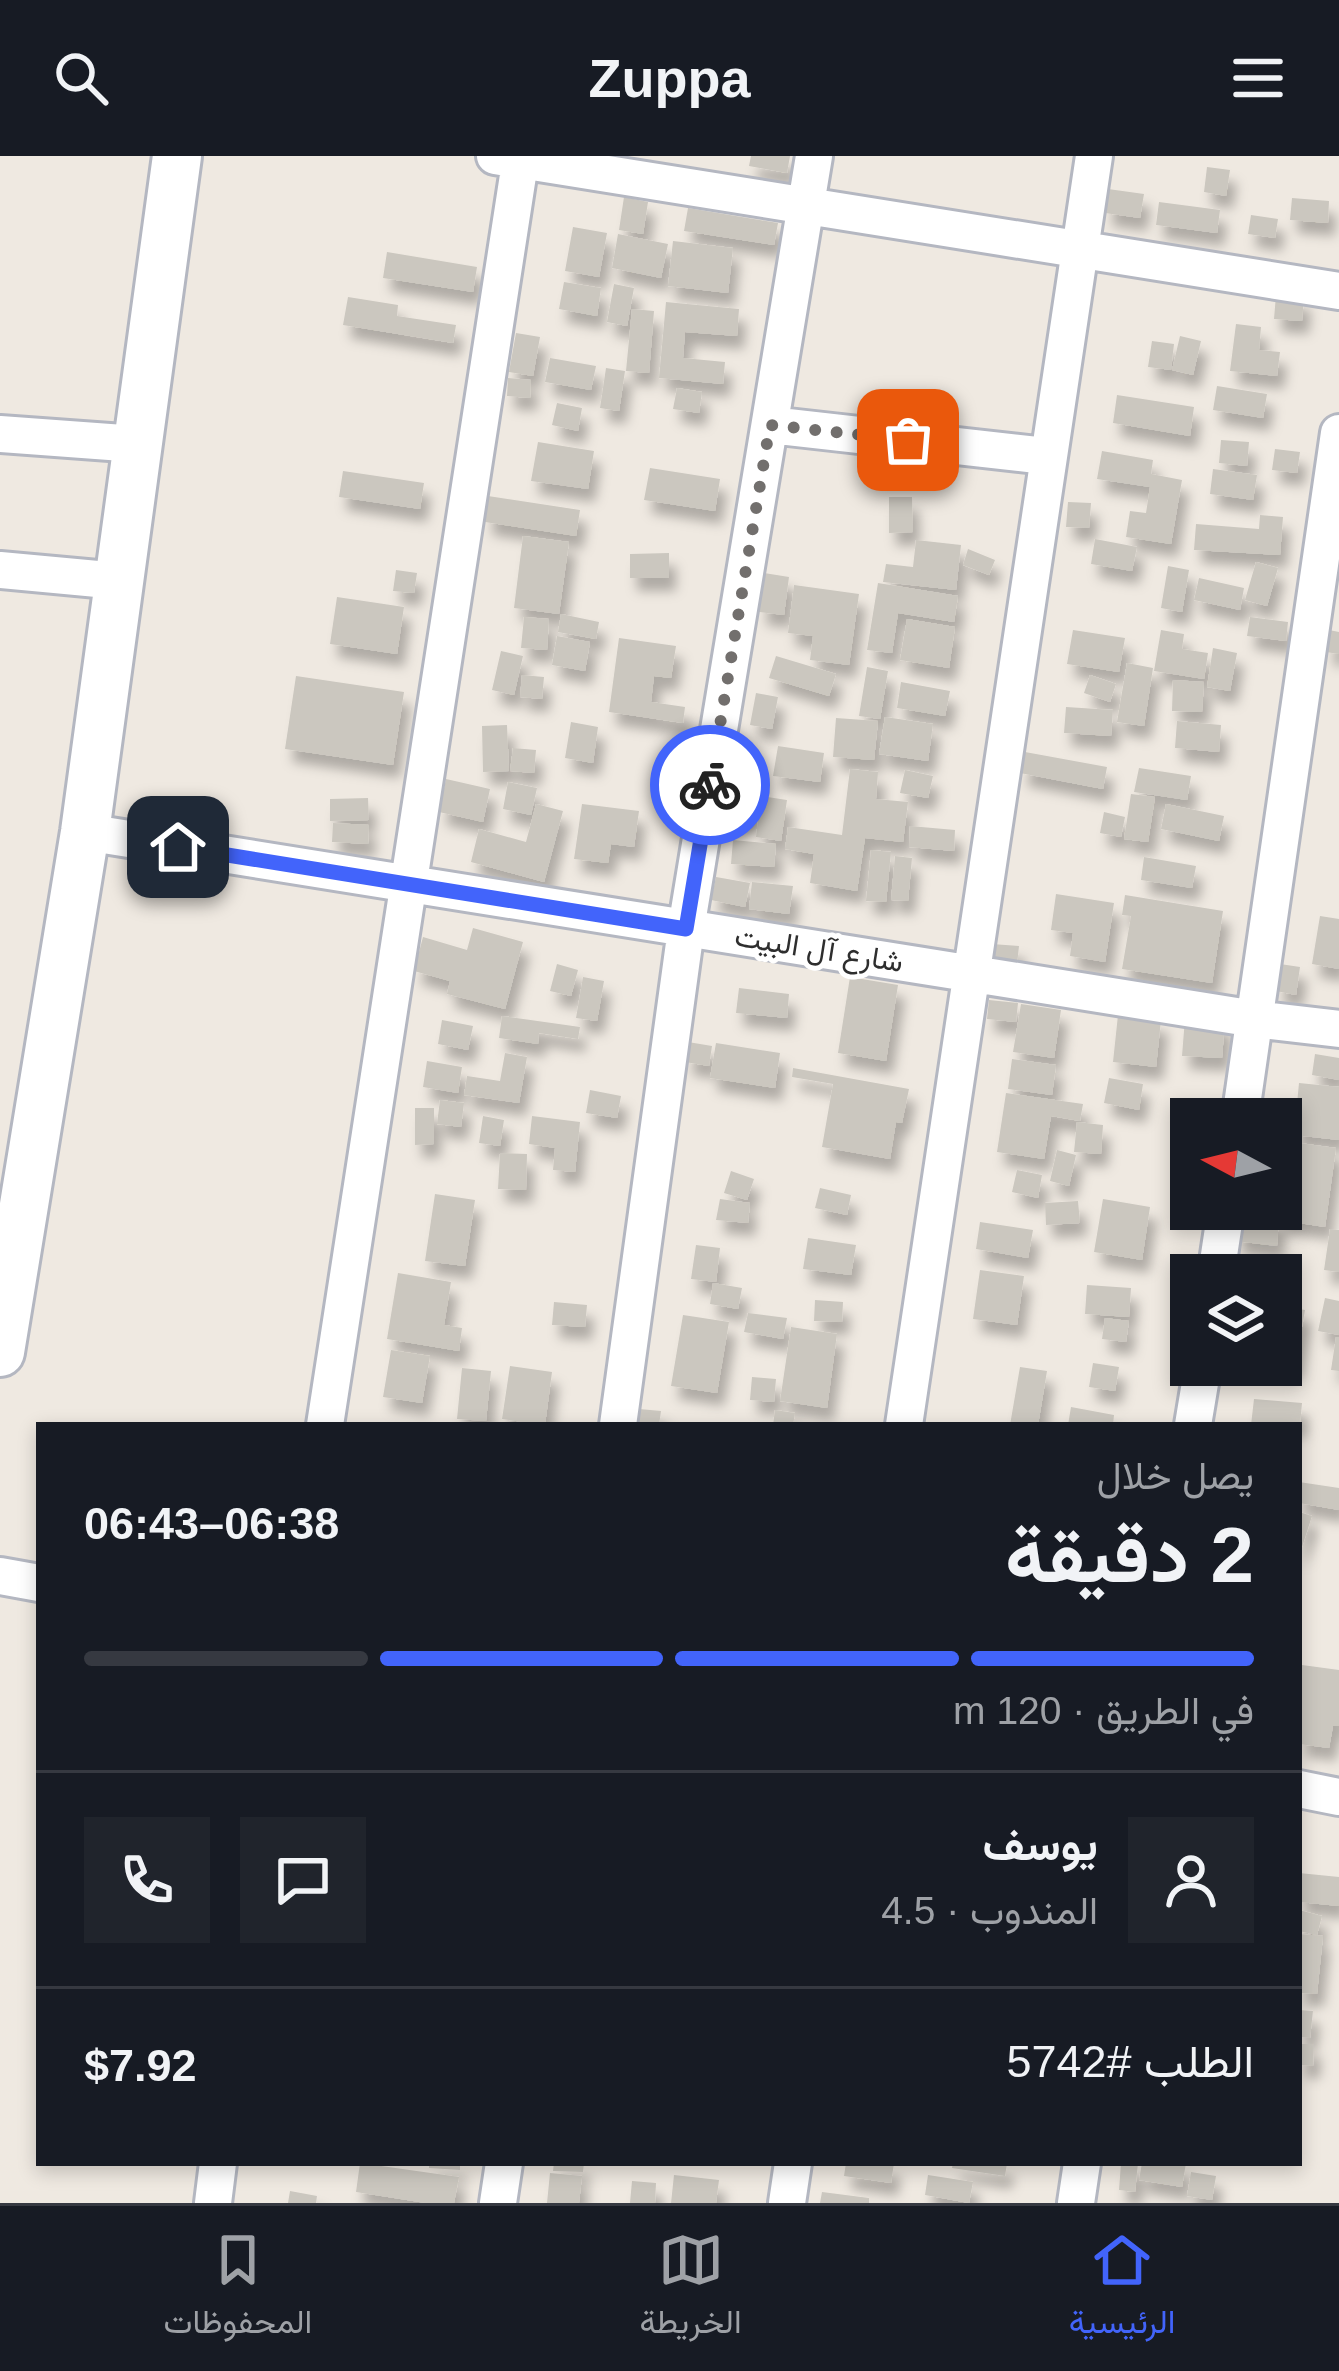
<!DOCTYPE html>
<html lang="ar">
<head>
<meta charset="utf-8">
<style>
	body { margin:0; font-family:Helvetica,Vazirmatn,sans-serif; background:#20242c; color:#f1f3f6; direction:rtl; height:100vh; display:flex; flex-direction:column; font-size:45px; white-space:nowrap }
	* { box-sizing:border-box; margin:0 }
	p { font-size:39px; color:#9ea1a6 }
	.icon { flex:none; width:66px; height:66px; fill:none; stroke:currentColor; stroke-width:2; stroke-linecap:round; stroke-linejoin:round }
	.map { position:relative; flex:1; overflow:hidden; direction:ltr }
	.details { position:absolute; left:36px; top:1266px; width:1266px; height:744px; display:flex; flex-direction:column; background:#171b24; border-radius:0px; box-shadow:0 6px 18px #0003; direction:rtl }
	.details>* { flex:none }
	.needle { width:78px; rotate:277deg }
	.buttons { position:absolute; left:1170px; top:942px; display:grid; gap:24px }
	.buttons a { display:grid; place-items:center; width:132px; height:132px; border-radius:0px; background:#171b24; box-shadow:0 6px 18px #0003; font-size:60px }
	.pin { position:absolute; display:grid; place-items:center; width:102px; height:102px; color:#fff; margin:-51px; border-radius:24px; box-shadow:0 6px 18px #0006 }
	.courier { position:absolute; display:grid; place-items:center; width:120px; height:120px; margin:-60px; border:9px solid #4264fb; border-radius:50%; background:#fff; color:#222; box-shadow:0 3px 15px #0007 }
	.summary em { font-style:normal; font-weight:700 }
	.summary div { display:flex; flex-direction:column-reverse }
	.summary { display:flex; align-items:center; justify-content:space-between; height:204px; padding:0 48px }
	h1 { font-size:78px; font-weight:700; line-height:90px }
	.bar { display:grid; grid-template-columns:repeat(4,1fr); gap:18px 12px; align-content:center; height:144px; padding:0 48px }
	.bar i { height:15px; border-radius:9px; background:#363941 }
	.bar .current { background:#4264fb }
	.bar p { grid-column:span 4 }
	.line { display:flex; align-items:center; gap:30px; padding:0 48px; border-top:3px solid #363941 }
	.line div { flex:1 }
	.round { display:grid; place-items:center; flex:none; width:126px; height:126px; border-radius:0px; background:#20242c }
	header { display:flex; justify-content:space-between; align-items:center; height:156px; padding:0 48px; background:#171b24; font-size:54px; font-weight:700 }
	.tabs { display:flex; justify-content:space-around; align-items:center; height:168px; border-top:3px solid #363941; background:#171b24; font-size:33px; color:#9ea1a6 }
	.tabs a { display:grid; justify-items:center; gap:6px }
	.tabs .current { color:#4264fb }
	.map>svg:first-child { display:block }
	.building { fill:#cbc7bf; filter:url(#shadow) }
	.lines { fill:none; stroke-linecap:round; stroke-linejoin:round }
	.minor-casing { stroke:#b4b7c1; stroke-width:42 }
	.tertiary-casing { stroke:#b4b7c1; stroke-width:54 }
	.minor { stroke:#fff; stroke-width:36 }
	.tertiary { stroke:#fff; stroke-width:48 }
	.done { stroke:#726f6d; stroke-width:12; stroke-dasharray:0 21.6 }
	.route { stroke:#4264fb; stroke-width:15 }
	.labels { text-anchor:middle; stroke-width:10; stroke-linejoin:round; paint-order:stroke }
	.street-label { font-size:30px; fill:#2e2e2e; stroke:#fff }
</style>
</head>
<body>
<header><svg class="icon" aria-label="menu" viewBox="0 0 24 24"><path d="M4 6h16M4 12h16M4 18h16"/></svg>Zuppa<svg class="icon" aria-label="search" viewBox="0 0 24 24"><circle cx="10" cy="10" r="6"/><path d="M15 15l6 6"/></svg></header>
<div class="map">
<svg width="1339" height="2047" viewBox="0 0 1339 2047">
	<defs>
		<filter id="shadow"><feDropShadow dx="7" dy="13" stdDeviation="6" flood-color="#0004"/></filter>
	</defs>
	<rect width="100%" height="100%" fill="#efe9e1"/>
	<path class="building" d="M751,0h39l-3,17 -38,-7z
		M1207,11l23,3 -4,26 -22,-4z
		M1108,33l36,5 -4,24 -35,-5z
		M624,41l24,5 -5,32 -24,-4z
		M1292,42l37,3 -1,22 -38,-3z
		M1159,46l61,8 -3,23 -61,-8z
		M688,52l90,15 -4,22 -90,-14z
		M1251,59l27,4 -3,19 -27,-4z
		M573,71l34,6 -8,44 -34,-6z
		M618,78l50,10 -7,34 -49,-10z
		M673,85l60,7 -5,45 -60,-7z
		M387,96l90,15 -4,25 -90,-14z
		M564,126l37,6 -4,28 -38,-7z
		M614,128l20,4 -7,38 -20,-4z
		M1276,139l28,2 -2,24 -28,-2z
		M348,141l50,8 -1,11 59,9 -3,18 -110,-18z
		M666,146l73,7 -2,27 -52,-4 -2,26 42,4 -2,22 -64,-6z
		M632,153l22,2 -5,62 -23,-2z
		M1236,168l25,3 -2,23 21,2 -3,24 -47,-5z
		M516,177l24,4 -7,39 -24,-4z
		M1180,180l21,5 -8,34 -21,-5z
		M1152,185l22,3 -3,26 -23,-3z
		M550,202l46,8 -5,24 -46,-8z
		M606,212l19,3 -6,40 -19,-3z
		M508,222l23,2 -1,18 -23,-2z
		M1217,230l50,8 -4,24 -50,-8z
		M677,232l25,4 -3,21 -26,-4z
		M1117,239l77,12 -4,29 -77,-13z
		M557,247l25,5 -4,23 -26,-6z
		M1221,284l28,2 -2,24 -28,-3z
		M538,286l56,9 -6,38 -57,-8z
		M1275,293l25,3 -3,21 -25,-3z
		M1102,295l51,9 -2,14 31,6 -11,64 -45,-7 4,-26 16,2 4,-26 -53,-8z
		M650,312l70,11 -5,32 -71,-11z
		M1213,313l44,6 -4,25 -43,-6z
		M343,315l81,12 -4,26 -81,-12z
		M488,340l92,14 -4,26 -91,-14z
		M889,341h23l1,35 -24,1z
		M1068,346l23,1 -2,25 -23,-1z
		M1260,359l23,2 -3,38 -86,-5 2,-26 63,5z
		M523,380l46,6 -10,72 -45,-6z
		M1095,383l42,8 -5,24 -41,-7z
		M916,384l45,5 -5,45 -73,-8 3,-18 27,3z
		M968,393l27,11 -6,15 -26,-10z
		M669,397v25h-39v-24z
		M1256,406l22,6 -11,38 -22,-6z
		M1168,410l21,4 -7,42 -21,-4z
		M396,414l21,3 -3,20 -21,-2z
		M764,417l25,4 -5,38 -25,-3z
		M1199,422l45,10 -4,22 -46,-10z
		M878,427l80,13 -4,26 -56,-9 -6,40 -25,-3z
		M794,429l65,9 -10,71 -39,-5 3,-24 -25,-3z
		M337,441l67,10 -7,47 -67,-10z
		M561,458l38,8 -3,17 -38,-7z
		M524,461l25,2 -2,31 -26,-2z
		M1250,461l38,5 -2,19 -39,-5z
		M907,463l48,8 -6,41 -49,-8z
		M1073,474l52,8 -6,34 -52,-8z
		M1161,474l23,4 -2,15 26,4 -4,26 -50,-8z
		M1329,474l10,2v22l-13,-2z
		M557,480l33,6 -5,29 -33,-6z
		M619,482l57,8 -5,32 -17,-2 -3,26 34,5 -2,16 -74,-11z
		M1213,492l24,5 -7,38 -23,-4z
		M501,495l22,5 -9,39 -22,-5z
		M776,500l60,18 -7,22 -60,-18z
		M1127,507l26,5 -9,58 -27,-4z
		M867,511l21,4 -8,48 -21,-3z
		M522,519l22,2 -2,22 -22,-2z
		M1090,519l26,9 -6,18 -26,-9z
		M296,520l108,16 -11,73 -108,-16z
		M1173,524l31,2 -2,30 -30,-1z
		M901,526l49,9 -5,25 -48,-8z
		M756,537l22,4 -6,32 -22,-4z
		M1066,551l47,3 -2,26 -47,-3z
		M885,561l48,7 -5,37 -49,-7z
		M836,562l42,3 -4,39 -41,-3z
		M1177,565l44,4 -2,27 -44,-4z
		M571,566l27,5 -5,36 -28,-5z
		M507,569l2,46 -26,1 -1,-46z
		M778,590l46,7 -4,29 -47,-6z
		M513,592l23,2 -2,23 -24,-2z
		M1025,596l82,15 -4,22 -83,-16z
		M1139,612l52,8 -4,24 -53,-8z
		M850,613l28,3 -2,27 32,3 -5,40 -38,-4 -8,53 -47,-8 4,-29 -29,-5 3,-22 54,8z
		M905,614l28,6 -5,22 -28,-5z
		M446,623l44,10 -7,33 -44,-10z
		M730,625l25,1 -4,38 -23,-2z
		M508,626l29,6 -6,27 -28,-6z
		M1131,638l24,3 -7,45 -24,-3z
		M761,640l26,4 -6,41 -25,-4z
		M368,642l1,22 -39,1v-22z
		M536,648l27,7 -19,71 -73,-20 8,-33 47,13z
		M582,648l57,7 -5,36 -23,-3 -3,19 -34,-4z
		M1166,648l58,12 -5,25 -58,-12z
		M1104,656l21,5 -4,20 -21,-4z
		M333,667l36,2 -1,19 -36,-2z
		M910,670l45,4 -1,21 -45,-4z
		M733,684l43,4 -2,23 -43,-3z
		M871,694l20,2 -5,50 -20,-1z
		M895,700l17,2 -4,43 -17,-1z
		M1144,701l52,9 -4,22 -51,-8z
		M716,721l34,6 -5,24 -34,-7z
		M752,726l41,4 -4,28 -40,-5z
		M1056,738l58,9 -9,59 -35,-6 3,-23 -22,-3z
		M1125,739l98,16 -11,72 -90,-14 9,-53 -9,-1z
		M1320,760l19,3v50l-27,-5z
		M473,772l50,14 -18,67 -58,-15 3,-13 -36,-10 9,-34 44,13z
		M992,788l27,2 -2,18 -26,-2z
		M557,808l21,6 -7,26 -21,-5z
		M1280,808l20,3 -4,28 -20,-4z
		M583,821l21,4 -7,40 -21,-3z
		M850,821l48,8 -12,76 -48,-8z
		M739,832l50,6 -2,24 -51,-5z
		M989,844l29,3 -2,19 -29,-3z
		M1021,848l40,6 -7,48 -41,-6z
		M1118,859l43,5 -5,47 -43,-5z
		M502,860l78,11 -2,12 -39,-6 -1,11 -39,-6z
		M1185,862l40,3 -3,37 -40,-2z
		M442,864l31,6 -5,24 -30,-6z
		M688,886l24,4 -3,20 -24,-4z
		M716,887l64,10 -5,35 -65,-10z
		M505,897l22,4 -8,46 -55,-8 3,-19 33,5z
		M1315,898l24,4v22l-27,-5z
		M1012,903l44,6 -4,30 -44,-6z
		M427,905l35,6 -4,26 -35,-6z
		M793,912l116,21 -7,34 -6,-1 -6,37 -68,-12 11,-63 -41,-7z
		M1109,922l34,6 -4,26 -35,-7z
		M1299,927l40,4v53l-45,-5z
		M590,934l31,6 -4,22 -31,-5z
		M1006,937l77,11 -3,17 -29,-5 -7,43 -47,-7z
		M440,944l24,3 -3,24 -24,-3z
		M415,952h19v36l-19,1z
		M483,960l21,4 -4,26 -21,-3z
		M532,960l48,6 -5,50 -22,-2 2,-22 -26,-4z
		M1077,966l26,3 -2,29 -27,-2z
		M1292,986l44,6 -11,79 -46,-7z
		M1057,994l19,5 -7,31 -19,-5z
		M500,997l27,1 -1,36 -28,-1z
		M1017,1014l25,5 -4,23 -26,-6z
		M731,1015l23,8 -7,21 -23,-7z
		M820,1032l31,7 -4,20 -32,-7z
		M435,1038l40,6 -10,66 -40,-5z
		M720,1043l30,4 -2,20 -32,-3z
		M1103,1043l47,8 -8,53 -48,-8z
		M1078,1045l2,22 -34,2 -1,-22z
		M1237,1058l42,4 -2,28 -42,-5z
		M980,1066l53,8 -5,28 -52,-9z
		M1330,1073l9,1v42l-15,-2z
		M808,1082l48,7 -5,30 -48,-6z
		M696,1089l24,3 -4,34 -25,-3z
		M980,1114l44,6 -7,49 -44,-6z
		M398,1117l53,9 -7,43 18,3 -3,23 -72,-12z
		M713,1127l29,5 -4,21 -28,-5z
		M1087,1129l44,3 -2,29 -44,-3z
		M1325,1142l14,3v34l-21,-4z
		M815,1144l28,2 -1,20 -28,-1z
		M554,1146l33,3 -2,22 -33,-2z
		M1281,1150l24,4 -10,57 -14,-2z
		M748,1157l39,5 -4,21 -39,-7z
		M683,1159l46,7 -12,71 -46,-7z
		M1105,1162l24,3 -3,21 -24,-3z
		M791,1171l46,7 -10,74 -47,-7z
		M1336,1181h3v34l-8,-1z
		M391,1194l39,6 -8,47 -39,-6z
		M1093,1207l26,4 -4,24 -26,-4z
		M510,1210l42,6 -7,53 -43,-6z
		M1020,1211l27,4 -9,54h-28z
		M462,1212l29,3 -5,50 -29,-2z
		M752,1221l24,2 -2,23 -24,-2z
		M1254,1243l48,4 -2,22h-49z
		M1071,1251l43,8 -1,10h-45z
		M628,1252l33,3 -2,14h-33z
		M775,1254l20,3 -2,12h-20z
		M1299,1326l40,6v22l-40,-7z
		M1299,1356l13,4 -12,37h-1z
		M1302,1509l37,5v56h-6l-4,22 -30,-4z
		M1299,1717l40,4v29l-40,-4z
		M1299,1754l23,6 -5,19 -18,-4z
		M1299,1778l24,2 -6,58 -18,-1z
		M1299,1854l14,1 -3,27 -11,-1z
		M1299,1888h15l-1,22 -14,-1z
		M360,2007l99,14 -5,26h-28l-70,-11z
		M429,2007h31v7l-31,-2z
		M554,2007h30l-1,9 -30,-1z
		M846,2007h48l-3,20 -47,-7z
		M953,2007h54l-2,13 -53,-8z
		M1121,2007h17l-3,29 -16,-2z
		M1142,2007h44l-4,24 -43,-7z
		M1191,2016l25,4 -4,24 -25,-4z
		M550,2017l32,3 -3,27h-32z
		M674,2019l45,5 -3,23h-45z
		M928,2019l45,7 -4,21 -44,-8z
		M632,2025l24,2 -1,20h-25z
		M290,2035l27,5 -1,7h-28z
		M822,2036l47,6v5h-49z"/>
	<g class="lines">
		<g class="minor-casing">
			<path id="minor" d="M495,0l844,135
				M770,269l276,31
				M0,278l137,10
				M0,414l119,11
				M85,676l1170,187 84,10
				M1240,963l99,-686
				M1216,1119l10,-66
				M325,1269l196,-1269
				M618,1269l68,-496 128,-773
				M904,1269l190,-1269
				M1193,1269l10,-60
				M0,1420l39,7
				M1299,1633l40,8
				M213,2047l5,-40
				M498,2047l6,-40
				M787,2047l6,-40
				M1076,2047l6,-40"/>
		</g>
		<g class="tertiary-casing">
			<path id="tertiary" d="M0,1196l85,-520 92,-676"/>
		</g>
		<use href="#minor" class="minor"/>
		<use href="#tertiary" class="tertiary"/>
	</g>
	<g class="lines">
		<path class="done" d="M710,629l60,-360 138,15"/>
		<path class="route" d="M178,691l508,82 24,-144"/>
	</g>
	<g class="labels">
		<g class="street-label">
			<text transform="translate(819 793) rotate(9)" y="10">شارع آل البيت</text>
		</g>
	</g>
</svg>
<div class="buttons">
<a><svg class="needle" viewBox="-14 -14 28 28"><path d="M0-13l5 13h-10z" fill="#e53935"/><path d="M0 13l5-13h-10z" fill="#9ea1a6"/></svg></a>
<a><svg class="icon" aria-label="layers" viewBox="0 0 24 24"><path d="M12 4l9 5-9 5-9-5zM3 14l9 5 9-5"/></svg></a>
</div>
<div class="pin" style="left:908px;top:284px;background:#ea580c"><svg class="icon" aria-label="bag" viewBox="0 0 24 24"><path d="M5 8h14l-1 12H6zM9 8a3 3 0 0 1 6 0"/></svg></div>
<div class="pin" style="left:178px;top:691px;background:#1f2937"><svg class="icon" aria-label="home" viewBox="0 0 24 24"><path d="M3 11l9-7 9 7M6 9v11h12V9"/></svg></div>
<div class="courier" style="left:710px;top:629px"><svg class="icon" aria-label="bike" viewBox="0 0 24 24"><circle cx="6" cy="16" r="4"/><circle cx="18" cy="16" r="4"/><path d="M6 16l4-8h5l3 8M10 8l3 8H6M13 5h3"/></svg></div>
<section class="details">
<div class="summary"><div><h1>2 دقيقة</h1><p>يصل خلال</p></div><em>06:38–06:43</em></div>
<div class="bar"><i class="current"></i><i class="current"></i><i class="current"></i><i></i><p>في الطريق · 120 m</p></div>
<div class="line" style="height:216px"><a class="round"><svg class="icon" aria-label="person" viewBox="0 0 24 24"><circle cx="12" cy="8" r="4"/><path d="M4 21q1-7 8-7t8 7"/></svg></a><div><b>يوسف</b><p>المندوب · 4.5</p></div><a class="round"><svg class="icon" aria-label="chat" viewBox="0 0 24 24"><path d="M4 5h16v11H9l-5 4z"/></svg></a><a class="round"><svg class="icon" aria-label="phone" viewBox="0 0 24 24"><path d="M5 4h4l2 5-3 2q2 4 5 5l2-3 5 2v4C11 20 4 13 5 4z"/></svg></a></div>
<div class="line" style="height:156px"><div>الطلب #5742</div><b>$7.92</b></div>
</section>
</div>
<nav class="tabs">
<a class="current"><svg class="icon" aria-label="home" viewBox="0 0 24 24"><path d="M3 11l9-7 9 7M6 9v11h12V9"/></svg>الرئيسية</a>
<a><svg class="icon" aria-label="map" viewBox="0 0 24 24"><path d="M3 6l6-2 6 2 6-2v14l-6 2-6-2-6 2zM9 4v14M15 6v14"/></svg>الخريطة</a>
<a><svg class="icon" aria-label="saved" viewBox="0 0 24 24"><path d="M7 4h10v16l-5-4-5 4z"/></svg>المحفوظات</a>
</nav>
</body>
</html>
